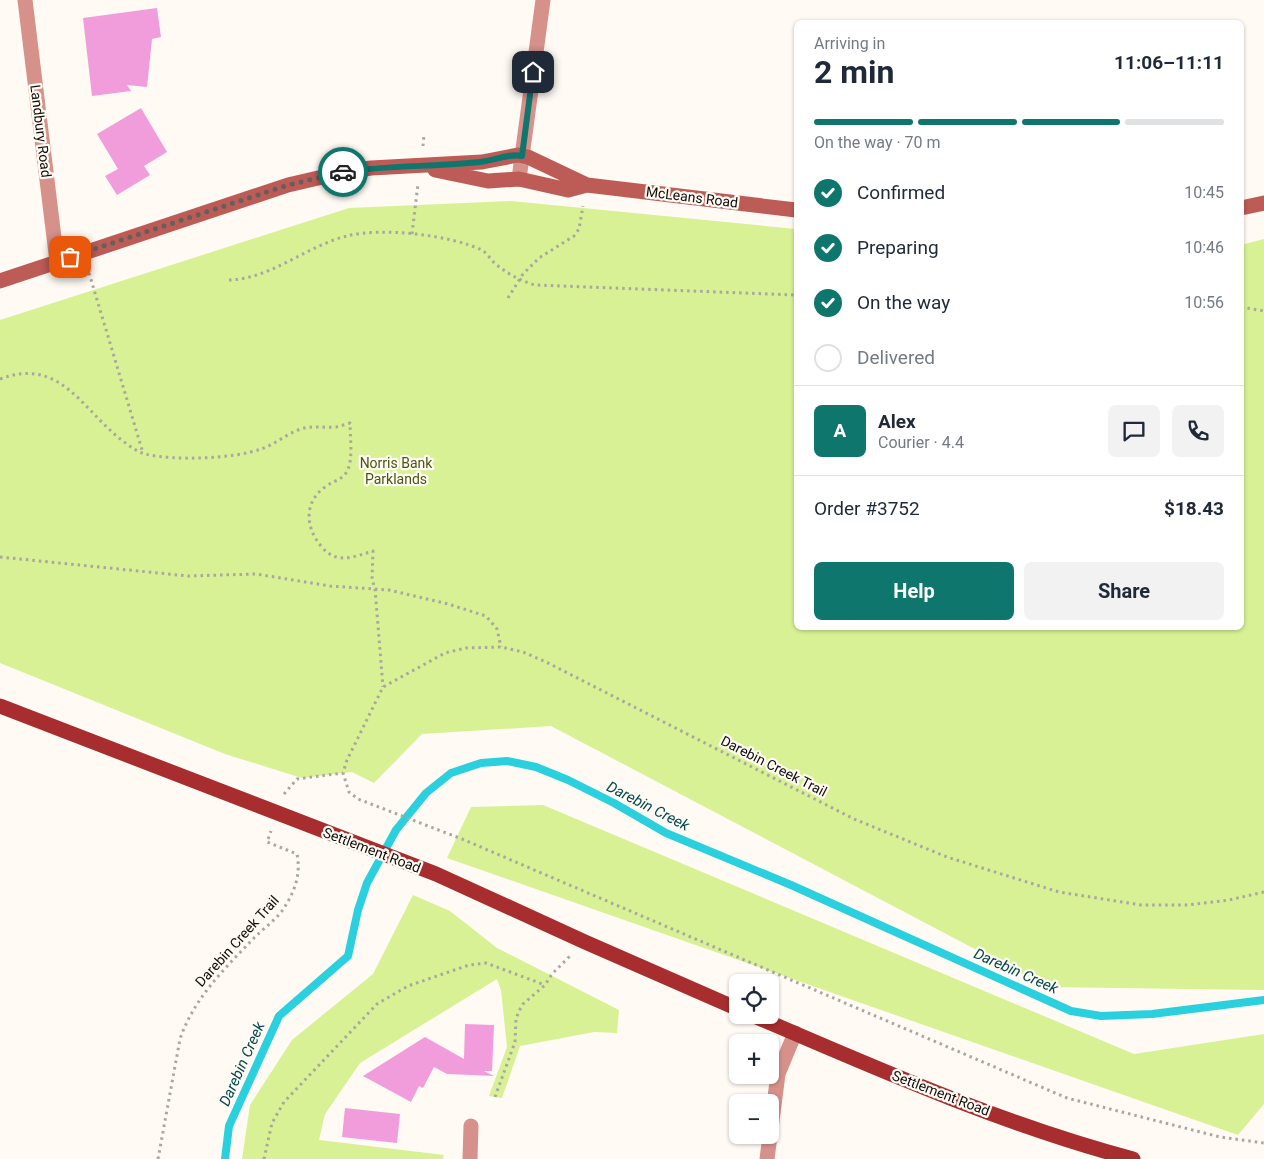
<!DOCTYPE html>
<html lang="en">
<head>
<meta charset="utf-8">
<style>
	body { margin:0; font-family:Roboto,sans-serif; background:#f2f2f3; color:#1f2937; height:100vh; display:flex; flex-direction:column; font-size:19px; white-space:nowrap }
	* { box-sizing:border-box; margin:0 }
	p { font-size:16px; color:#747a83 }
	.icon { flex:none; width:28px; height:28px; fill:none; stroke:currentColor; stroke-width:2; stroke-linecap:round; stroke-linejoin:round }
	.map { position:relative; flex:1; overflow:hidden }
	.panel { position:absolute; left:794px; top:20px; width:450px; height:610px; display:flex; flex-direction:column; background:#fff; border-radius:8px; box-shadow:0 1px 4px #0004 }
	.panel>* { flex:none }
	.fabs { position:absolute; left:729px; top:974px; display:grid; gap:10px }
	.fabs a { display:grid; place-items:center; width:50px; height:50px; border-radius:8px; background:#fff; box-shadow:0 1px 4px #0004; font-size:25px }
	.pin { position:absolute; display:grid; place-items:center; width:42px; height:42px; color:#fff; margin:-21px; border-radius:10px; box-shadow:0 2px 8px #0006 }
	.courier { position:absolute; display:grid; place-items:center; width:50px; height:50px; margin:-25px; border:4px solid #0f766e; border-radius:50%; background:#fff; color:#222; box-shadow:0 1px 6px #0007 }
	.overview em { font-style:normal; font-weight:700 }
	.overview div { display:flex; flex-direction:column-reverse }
	.overview { display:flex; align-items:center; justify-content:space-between; height:85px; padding:0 20px }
	h1 { font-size:32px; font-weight:700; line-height:38px }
	.bar { display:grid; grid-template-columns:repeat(4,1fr); gap:8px 5px; align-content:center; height:60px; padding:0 20px }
	.bar i { height:6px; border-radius:4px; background:#e0e1e3 }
	.bar .current { background:#0f766e }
	.bar p { grid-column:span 4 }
	.line { display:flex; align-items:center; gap:12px; padding:0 20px; border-top:1px solid #e0e1e3 }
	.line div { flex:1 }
	.round { display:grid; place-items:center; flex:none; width:52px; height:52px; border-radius:8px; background:#f2f2f3 }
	ol { padding:0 20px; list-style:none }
	li { display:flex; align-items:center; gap:15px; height:55px }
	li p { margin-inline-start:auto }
	li .icon { padding:5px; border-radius:50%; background:#0f766e; color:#fff; stroke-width:4 }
	li:last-child { color:#747a83 }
	li i { width:28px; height:28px; border:2px solid #e0e1e3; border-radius:50% }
	.primary-button { display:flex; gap:10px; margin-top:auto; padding:10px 20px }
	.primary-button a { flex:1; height:58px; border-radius:8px; background:#0f766e; color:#fff; font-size:20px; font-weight:700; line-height:58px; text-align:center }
	.primary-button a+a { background:#f2f2f3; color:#1f2937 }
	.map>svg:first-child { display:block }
	.green { fill:#d7f194 }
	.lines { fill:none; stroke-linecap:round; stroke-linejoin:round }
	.stream { stroke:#2ad0de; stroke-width:8 }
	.building { fill:#f19ddb }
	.path { stroke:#aaa6a0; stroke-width:3; stroke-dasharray:2.5 4; stroke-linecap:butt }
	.street { stroke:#d6918b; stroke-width:15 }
	.secondary { stroke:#bd5b56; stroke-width:15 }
	.primary { stroke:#a72d2e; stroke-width:15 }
	.done { stroke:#63605b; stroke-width:5; stroke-dasharray:0 9 }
	.route { stroke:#0f766e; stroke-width:6 }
	.labels { text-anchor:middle; stroke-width:4.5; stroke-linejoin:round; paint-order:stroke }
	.street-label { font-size:14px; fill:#0f0d09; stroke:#fffaf3 }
	.park-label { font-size:14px; fill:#475711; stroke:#fffaf3 }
	.water-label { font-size:15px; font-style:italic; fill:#00484e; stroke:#fffaf3 }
</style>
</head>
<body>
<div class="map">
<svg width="1264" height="1159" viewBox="0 0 1264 1159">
	<rect width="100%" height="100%" fill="#fffaf3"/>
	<path class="green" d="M511,201l285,28v399h445v-383l23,-6v751l-217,-3 -496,-261 -129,8 -48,49 -22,-11 -50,6 -77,-24 -225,-91v-343l349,-112z
		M543,805l591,249 130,-20v70l-26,31 -791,-277 24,-51z
		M413,895l37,16 47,37 122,62 -2,23 -23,-1 -74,14 -18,52 -13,-2 18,-49 -6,-57 -4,-11 -137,84 -35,51 -6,26 125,15 -1,4h-201l8,-54 42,-65 81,-66z"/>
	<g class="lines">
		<path class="stream" d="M225,1159l4,-33 50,-110 69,-60 10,-46 9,-27 29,-53 30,-37 25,-20 30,-10 26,-2 29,6 32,13 46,23 52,30 125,52 280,126 30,5 51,-2 112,-14"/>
	</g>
	<path class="building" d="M157,8l4,29 -9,2 -5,48 -20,-2 4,6 -39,5 -9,-78z
		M141,108l26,44 -23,14 6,9 -33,20 -12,-19 13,-7 -21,-35z
		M465,1024l29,1 -2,46h-8l10,5 -47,-2 -13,-7 -11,21 -4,-2 -8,16 -48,-26 62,-39 39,22z
		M345,1108l55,6 -3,29 -55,-6z"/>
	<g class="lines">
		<path class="path" d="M423,146l1,-12
			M412,234l6,-50
			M89,273l54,180
			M229,280c42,-1 77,-34 118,-44 34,-9 103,-1 135,14 6,4 10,12 16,16 12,9 23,15 37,19l261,10
			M508,298l15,-24 16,-16 35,-22 5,-7 4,-23
			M1241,307l23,4
			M0,379c59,-22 80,27 119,59 8,6 16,13 26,16 29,7 88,5 116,-5 13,-4 24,-14 37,-19 12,-5 25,-2 38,-3 5,-1 10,-3 14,-4 0,12 3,35 -2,46 -4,11 -14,11 -23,18 -21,15 -20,40 -4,59 15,19 32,11 52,5l-1,28 3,10 8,98
			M0,557l188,19 68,-2 74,12 59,4 59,14 38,12 11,13 4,18
			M284,794l13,-15 46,-6
			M1264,892l-35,8 -41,5h-47l-82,-13 -112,-35 -93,-38 -308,-157 -23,-10 -22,-5 -35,1 -21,5 -62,34 -36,73 -4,13 6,19 9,7 104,40 605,259 153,39 44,6
			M495,1097l20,-55 1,-23 3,-8 4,-7 22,-19 7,-11 18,-18
			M158,1159l22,-120c14,-41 45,-71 74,-101 10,-10 23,-19 30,-30 11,-17 17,-34 13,-54l-30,-12 4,-11
			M264,1159l8,-36 12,-21 93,-98 31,-18 61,-21 17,-2 59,22"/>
		<path class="street" d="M25,0l32,262
			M519,179l24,-179
			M470,1159l1,-33
			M767,1159l11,-85 17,-41"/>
		<path class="secondary" d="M435,170l53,11 31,-2 49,11 19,-5 209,25
			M1241,208l23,-5
			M0,281l288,-96 56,-13 27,-4 111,-6 36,-7 10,2 59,28"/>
		<path class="primary" d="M0,706l436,168 149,68 153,67
			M752,1015c123,53 252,110 381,144"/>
	</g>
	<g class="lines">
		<path class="done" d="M70,257l218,-72 55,-13"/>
		<path class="route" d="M343,172c45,-7 91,-5 137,-10 14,-1 28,-9 42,-6l11,-84"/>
	</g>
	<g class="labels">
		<g class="street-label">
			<text transform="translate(41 131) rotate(83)" y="5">Landbury Road</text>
			<text transform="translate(692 197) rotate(7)" y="5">McLeans Road</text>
			<text transform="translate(774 766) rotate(27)" y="5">Darebin Creek Trail</text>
			<text transform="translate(372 850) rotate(21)" y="5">Settlement Road</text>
			<text transform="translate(237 941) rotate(-48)" y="5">Darebin Creek Trail</text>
			<text transform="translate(941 1093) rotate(21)" y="5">Settlement Road</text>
		</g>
		<g class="park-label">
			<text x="396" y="468">Norris Bank<tspan x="396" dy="16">Parklands</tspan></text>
		</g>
		<g class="water-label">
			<text transform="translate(648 806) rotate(27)" y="5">Darebin Creek</text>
			<text transform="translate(1016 971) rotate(24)" y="5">Darebin Creek</text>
			<text transform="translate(242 1064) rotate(-66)" y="5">Darebin Creek</text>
		</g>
	</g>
</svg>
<div class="fabs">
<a><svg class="icon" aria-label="locate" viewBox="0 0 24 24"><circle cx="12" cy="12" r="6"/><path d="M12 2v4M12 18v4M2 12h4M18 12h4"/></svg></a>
<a>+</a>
<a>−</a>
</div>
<div class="pin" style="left:70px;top:257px;background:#ea580c"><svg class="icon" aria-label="bag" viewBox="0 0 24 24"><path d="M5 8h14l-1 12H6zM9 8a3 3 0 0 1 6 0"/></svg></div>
<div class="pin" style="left:533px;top:72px;background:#1f2937"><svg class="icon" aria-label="home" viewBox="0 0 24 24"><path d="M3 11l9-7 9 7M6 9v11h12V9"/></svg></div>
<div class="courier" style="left:343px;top:172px"><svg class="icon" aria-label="car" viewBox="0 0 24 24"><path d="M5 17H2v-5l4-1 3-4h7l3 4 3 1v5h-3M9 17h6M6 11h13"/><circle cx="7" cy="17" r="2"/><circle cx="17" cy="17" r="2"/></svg></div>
<section class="panel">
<div class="overview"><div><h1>2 min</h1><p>Arriving in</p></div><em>11:06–11:11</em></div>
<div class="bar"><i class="current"></i><i class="current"></i><i class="current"></i><i></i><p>On the way · 70 m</p></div>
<ol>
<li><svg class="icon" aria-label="check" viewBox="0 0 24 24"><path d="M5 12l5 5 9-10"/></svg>Confirmed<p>10:45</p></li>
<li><svg class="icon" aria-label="check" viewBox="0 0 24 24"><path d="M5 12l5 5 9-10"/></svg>Preparing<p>10:46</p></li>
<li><svg class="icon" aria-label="check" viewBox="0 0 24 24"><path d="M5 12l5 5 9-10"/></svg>On the way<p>10:56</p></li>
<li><i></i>Delivered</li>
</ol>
<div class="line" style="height:90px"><b class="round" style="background:#0f766e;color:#fff">A</b><div><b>Alex</b><p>Courier · 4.4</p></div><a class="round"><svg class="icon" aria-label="chat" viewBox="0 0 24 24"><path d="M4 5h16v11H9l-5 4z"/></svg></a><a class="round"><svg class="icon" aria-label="phone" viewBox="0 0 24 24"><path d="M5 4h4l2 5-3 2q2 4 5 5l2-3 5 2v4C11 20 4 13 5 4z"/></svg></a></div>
<div class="line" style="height:65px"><div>Order #3752</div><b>$18.43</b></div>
<div class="primary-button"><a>Help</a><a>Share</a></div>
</section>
</div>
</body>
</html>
